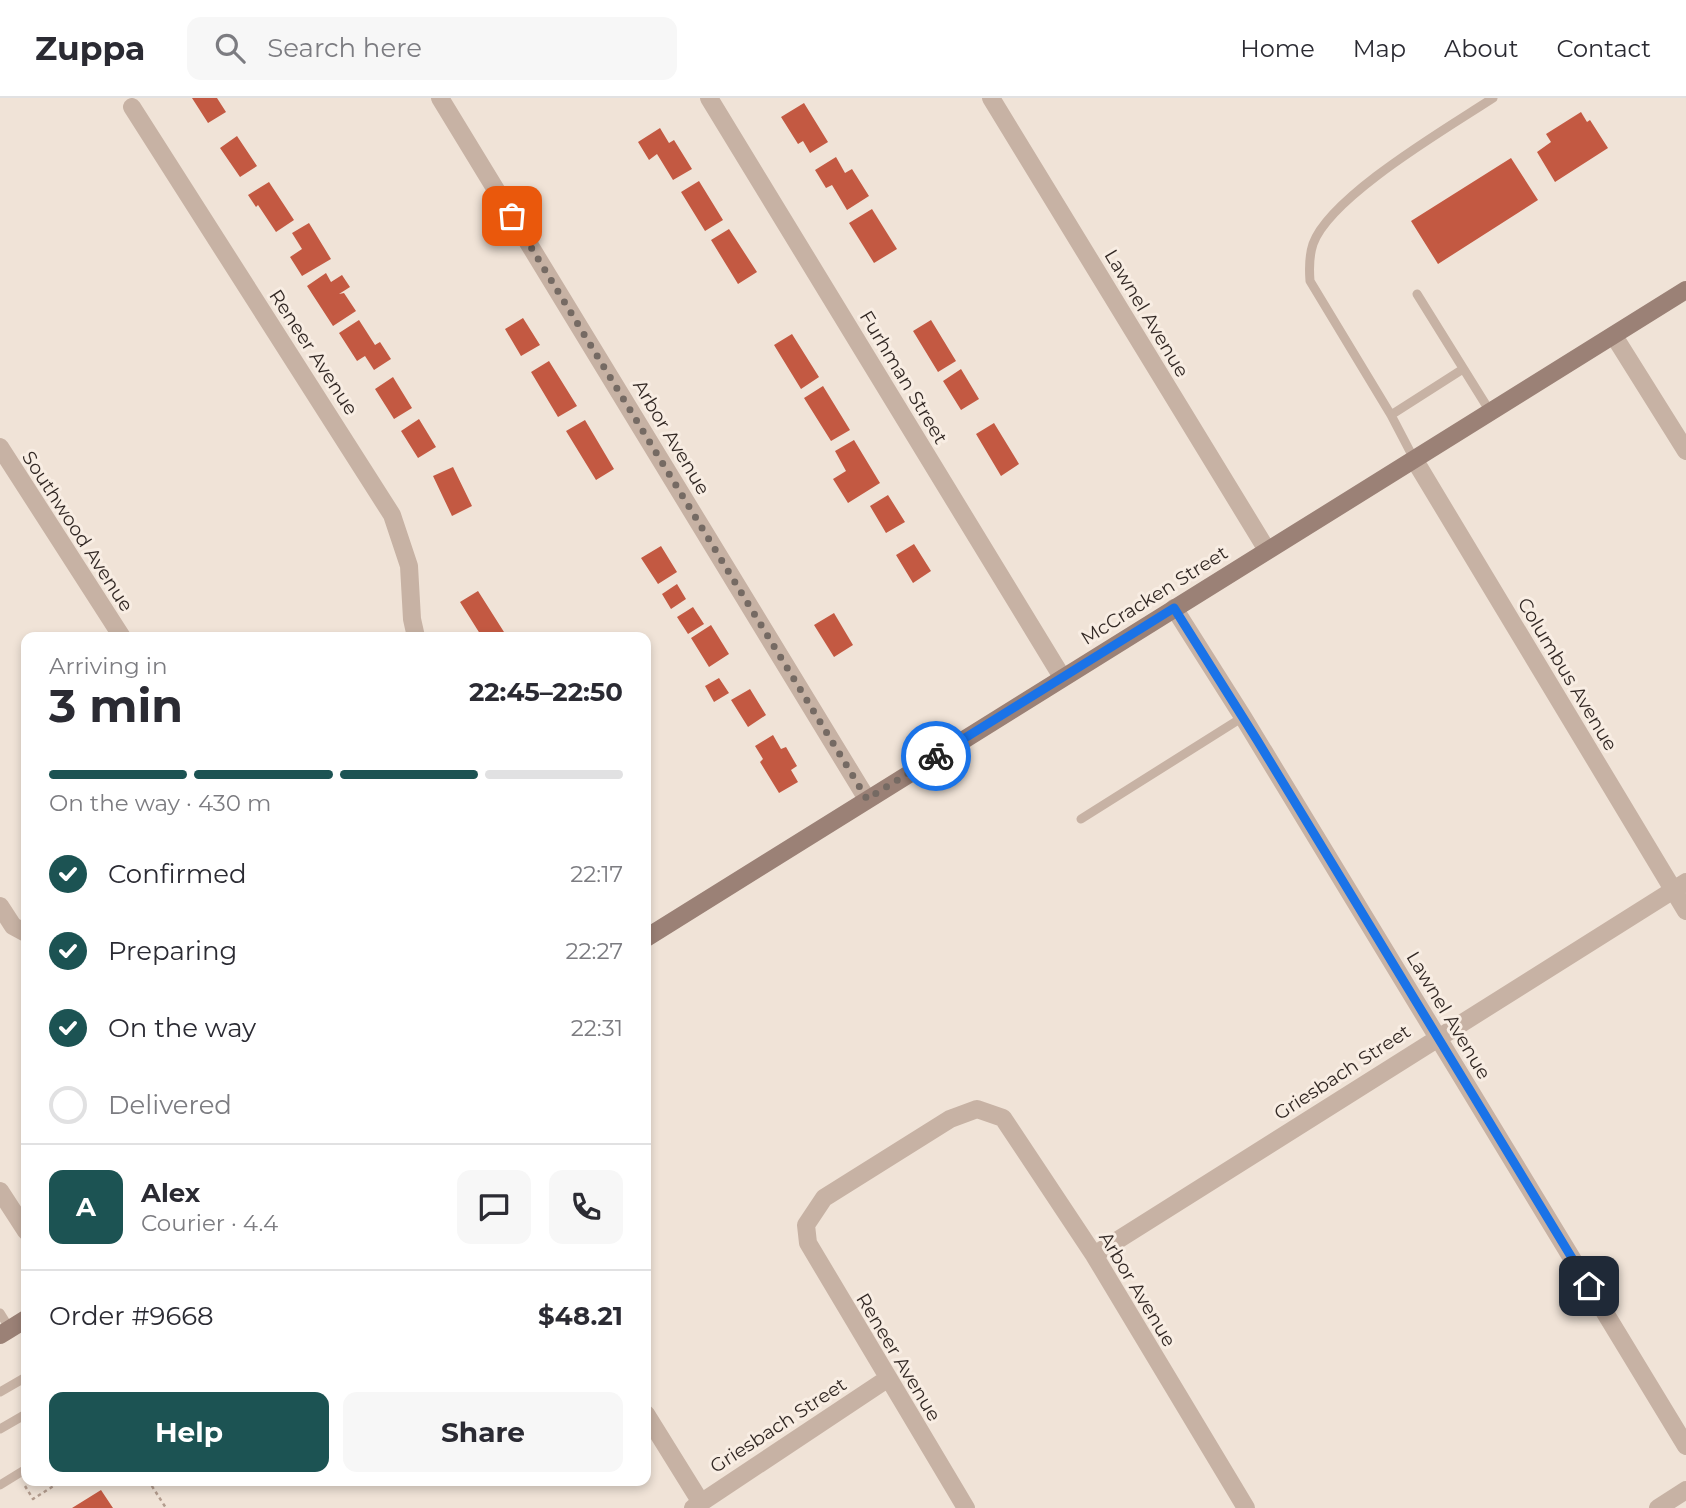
<!DOCTYPE html>
<html lang="en">
<head>
<meta charset="utf-8">
<style>
	body { margin:0; font-family:Montserrat,sans-serif; background:#f7f7f7; color:#2b2b33; height:100vh; display:flex; flex-direction:column; font-size:26px; white-space:nowrap }
	* { box-sizing:border-box; margin:0 }
	p { font-size:23px; color:#7c7c81 }
	.icon { flex:none; width:38px; height:38px; fill:none; stroke:currentColor; stroke-width:2; stroke-linecap:round; stroke-linejoin:round }
	.map { position:relative; flex:1; overflow:hidden }
	.details { position:absolute; left:21px; top:534px; width:630px; height:854px; display:flex; flex-direction:column; background:#fff; border-radius:14px; box-shadow:0 4px 10px #0003 }
	.details>* { flex:none }
	.pin { position:absolute; display:grid; place-items:center; width:60px; height:60px; color:#fff; margin:-30px; border-radius:14px; box-shadow:0 4px 10px #0006 }
	.courier { position:absolute; display:grid; place-items:center; width:70px; height:70px; margin:-35px; border:5px solid #1a73e8; border-radius:50%; background:#fff; color:#222; box-shadow:0 2px 9px #0007 }
	.head em { font-style:normal; font-weight:700 }
	.head div { display:flex; flex-direction:column-reverse }
	.head { display:flex; align-items:center; justify-content:space-between; height:119px; padding:0 28px }
	h1 { font-size:46px; font-weight:700; line-height:52px }
	.bar { display:grid; grid-template-columns:repeat(4,1fr); gap:10px 7px; align-content:center; height:84px; padding:0 28px }
	.bar i { height:9px; border-radius:5px; background:#e1e1e2 }
	.bar .on { background:#1c5353 }
	.bar p { grid-column:span 4 }
	.line { display:flex; align-items:center; gap:18px; padding:0 28px; border-top:2px solid #e1e1e2 }
	.line div { flex:1 }
	.round { display:grid; place-items:center; flex:none; width:74px; height:74px; border-radius:14px; background:#f7f7f7 }
	ol { padding:0 28px; list-style:none }
	li { display:flex; align-items:center; gap:21px; height:77px }
	li p { margin-inline-start:auto }
	li .icon { padding:7px; border-radius:50%; background:#1c5353; color:#fff; stroke-width:4 }
	li:last-child { color:#7c7c81 }
	li i { width:38px; height:38px; border:4px solid #e1e1e2; border-radius:50% }
	.button { display:flex; gap:14px; margin-top:auto; padding:14px 28px }
	.button a { flex:1; height:80px; border-radius:14px; background:#1c5353; color:#fff; font-size:28px; font-weight:700; line-height:80px; text-align:center }
	.button a+a { background:#f7f7f7; color:#2b2b33 }
	header { display:flex; align-items:center; gap:42px; box-sizing:border-box; height:98px; padding:0 35px; background:#fff; border-bottom:2px solid #e1e1e2 }
	header strong { font-size:33px }
	nav { display:flex; gap:38px; margin-inline-start:auto; font-size:24px }
	.search { width:490px; height:63px; background:#f7f7f7; display:flex; align-items:center; gap:18px; box-sizing:border-box; padding:0 24px; border-radius:14px; color:#7c7c81; font-size:26px }
	.map>svg:first-child { display:block }
	.building { fill:#c35942 }
	.lines { fill:none; stroke-linecap:round; stroke-linejoin:round }
	.path { stroke:#b39c8e; stroke-width:2.5; stroke-dasharray:3.5 3.5; stroke-linecap:butt }
	.lane { stroke:#c7b2a4; stroke-width:9 }
	.street { stroke:#c7b2a4; stroke-width:18 }
	.secondary { stroke:#9b8176; stroke-width:18 }
	.done { stroke:#756a63; stroke-width:7; stroke-dasharray:0 12.6 }
	.route { stroke:#1a73e8; stroke-width:9 }
	.labels { text-anchor:middle; stroke-width:6; stroke-linejoin:round; paint-order:stroke }
	.street-label { font-size:19px; fill:#332925; stroke:#f8ede3 }
</style>
</head>
<body>
<header>
<strong>Zuppa</strong>
<div class="search"><svg class="icon" aria-label="search" viewBox="0 0 24 24"><circle cx="10" cy="10" r="6"/><path d="M15 15l6 6"/></svg>Search here</div>
<nav><a>Home</a><a>Map</a><a>About</a><a>Contact</a></nav>
</header>
<div class="map">
<svg width="1686" height="1410" viewBox="0 0 1686 1410">
	<rect width="100%" height="100%" fill="#f0e3d7"/>
	<path class="building" d="M192,0h25l9,14 -18,11z
		M804,5l24,39 -18,11 -7,-12 -5,3 -17,-27z
		M1581,14l6,10 3,-2 18,28 -53,34 -18,-30 14,-10 -5,-8z
		M660,30l9,15 5,-3 18,29 -19,11 -16,-26 -8,6 -11,-18z
		M237,38l20,30 -17,11 -20,-29z
		M836,59l9,16 7,-4 17,27 -22,14 -15,-25 -6,3 -11,-18z
		M1511,60l27,42 -100,64 -27,-43z
		M699,83l24,39 -18,11 -24,-39z
		M269,84l25,38 -18,12 -18,-27 -2,2 -8,-12z
		M872,111l25,40 -23,14 -25,-40z
		M309,125l22,36 -29,17 -12,-19 12,-8 -10,-16z
		M729,131l28,43 -19,12 -27,-44z
		M326,175l5,9 11,-7 8,12 -11,7 5,-1 12,18 -23,15 -26,-40z
		M523,220l17,27 -19,11 -16,-27z
		M359,222l16,25 5,-3 11,17 -17,11 -9,-14 -8,5 -18,-28z
		M931,222l25,41 -18,11 -25,-41z
		M792,236l27,43 -18,12 -27,-44z
		M549,263l28,45 -19,11 -27,-45z
		M961,271l18,30 -18,11 -18,-29z
		M393,279l19,31 -18,11 -19,-30z
		M823,288l27,44 -19,11 -27,-43z
		M419,321l17,28 -18,11 -17,-27z
		M585,322l29,49 -18,11 -30,-49z
		M994,325l25,41 -18,12 -25,-42z
		M854,342l26,43 -32,20 -15,-24 13,-8 -11,-20z
		M453,369l19,39 -20,10 -19,-40z
		M888,397l17,27 -19,11 -16,-27z
		M914,446l17,27 -18,12 -17,-28z
		M661,448l16,26 -19,12 -17,-26z
		M677,486l9,15 -15,10 -9,-15z
		M478,493l26,41 -8,5h-14l-22,-35z
		M693,509l11,17 -16,10 -11,-17z
		M834,515l19,32 -19,12 -20,-32z
		M711,527l18,29 -20,13 -18,-29z
		M719,580l10,15 -15,9 -9,-16z
		M750,591l16,26 -18,12 -17,-27z
		M773,637l8,14 5,-2 11,19 -6,4 7,12 -19,11 -19,-31 3,-3 -8,-13z
		M101,1392l12,18h-41z"/>
	<g class="lines">
		<path class="path" d="M148,1382l18,28
			M25,1388l8,13 30,-19"/>
		<path class="lane" d="M1417,196l74,119
			M1391,317l-81,-134c-1,-13 -1,-25 3,-37 17,-48 136,-117 180,-146
			M1414,361l-23,-44 72,-46
			M1081,721l162,-102
			M0,1215l10,16
			M0,1294l26,-15
			M0,1331l26,-15
			M0,1387l26,-16"/>
		<path class="street" d="M440,0l427,701
			M709,0l353,579
			M991,0l276,452
			M132,9l260,408 17,51 3,53 4,18
			M1614,238l72,115
			M0,349l122,190
			M1414,361l272,452
			M1174,510l69,109 443,729
			M0,808l13,20 13,7
			M0,1093l26,40
			M1094,1157l592,-373
			M646,1316l54,87
			M693,1410l194,-129
			M966,1410l-158,-265 -2,-18 18,-27 126,-79 27,-10 26,9 91,137 152,253
			M1658,1410l28,-18"/>
		<path class="secondary" d="M646,840l1040,-648
			M0,1237l26,-16"/>
	</g>
	<g class="lines">
		<path class="done" d="M512,118l355,583 69,-43"/>
		<path class="route" d="M936,658l238,-148 83,132 332,546"/>
	</g>
	<g class="labels">
		<g class="street-label">
			<text transform="translate(1147 215) rotate(59)" y="7">Lawnel Avenue</text>
			<text transform="translate(314 254) rotate(57)" y="7">Reneer Avenue</text>
			<text transform="translate(904 279) rotate(59)" y="7">Furhman Street</text>
			<text transform="translate(672 339) rotate(59)" y="7">Arbor Avenue</text>
			<text transform="translate(78 433) rotate(57)" y="7">Southwood Avenue</text>
			<text transform="translate(1154 497) rotate(-32)" y="7">McCracken Street</text>
			<text transform="translate(1568 576) rotate(59)" y="7">Columbus Avenue</text>
			<text transform="translate(1449 917) rotate(59)" y="7">Lawnel Avenue</text>
			<text transform="translate(1342 974) rotate(-33)" y="7">Griesbach Street</text>
			<text transform="translate(1138 1191) rotate(59)" y="7">Arbor Avenue</text>
			<text transform="translate(899 1259) rotate(59)" y="7">Reneer Avenue</text>
			<text transform="translate(778 1327) rotate(-33)" y="7">Griesbach Street</text>
		</g>
	</g>
</svg>
<div class="pin" style="left:512px;top:118px;background:#ea580c"><svg class="icon" aria-label="bag" viewBox="0 0 24 24"><path d="M5 8h14l-1 12H6zM9 8a3 3 0 0 1 6 0"/></svg></div>
<div class="pin" style="left:1589px;top:1188px;background:#1f2937"><svg class="icon" aria-label="home" viewBox="0 0 24 24"><path d="M3 11l9-7 9 7M6 9v11h12V9"/></svg></div>
<div class="courier" style="left:936px;top:658px"><svg class="icon" aria-label="bike" viewBox="0 0 24 24"><circle cx="6" cy="16" r="4"/><circle cx="18" cy="16" r="4"/><path d="M6 16l4-8h5l3 8M10 8l3 8H6M13 5h3"/></svg></div>
<section class="details">
<div class="head"><div><h1>3 min</h1><p>Arriving in</p></div><em>22:45–22:50</em></div>
<div class="bar"><i class="on"></i><i class="on"></i><i class="on"></i><i></i><p>On the way · 430 m</p></div>
<ol>
<li><svg class="icon" aria-label="check" viewBox="0 0 24 24"><path d="M5 12l5 5 9-10"/></svg>Confirmed<p>22:17</p></li>
<li><svg class="icon" aria-label="check" viewBox="0 0 24 24"><path d="M5 12l5 5 9-10"/></svg>Preparing<p>22:27</p></li>
<li><svg class="icon" aria-label="check" viewBox="0 0 24 24"><path d="M5 12l5 5 9-10"/></svg>On the way<p>22:31</p></li>
<li><i></i>Delivered</li>
</ol>
<div class="line" style="height:126px"><b class="round" style="background:#1c5353;color:#fff">A</b><div><b>Alex</b><p>Courier · 4.4</p></div><a class="round"><svg class="icon" aria-label="chat" viewBox="0 0 24 24"><path d="M4 5h16v11H9l-5 4z"/></svg></a><a class="round"><svg class="icon" aria-label="phone" viewBox="0 0 24 24"><path d="M5 4h4l2 5-3 2q2 4 5 5l2-3 5 2v4C11 20 4 13 5 4z"/></svg></a></div>
<div class="line" style="height:91px"><div>Order #9668</div><b>$48.21</b></div>
<div class="button"><a>Help</a><a>Share</a></div>
</section>
</div>
</body>
</html>
